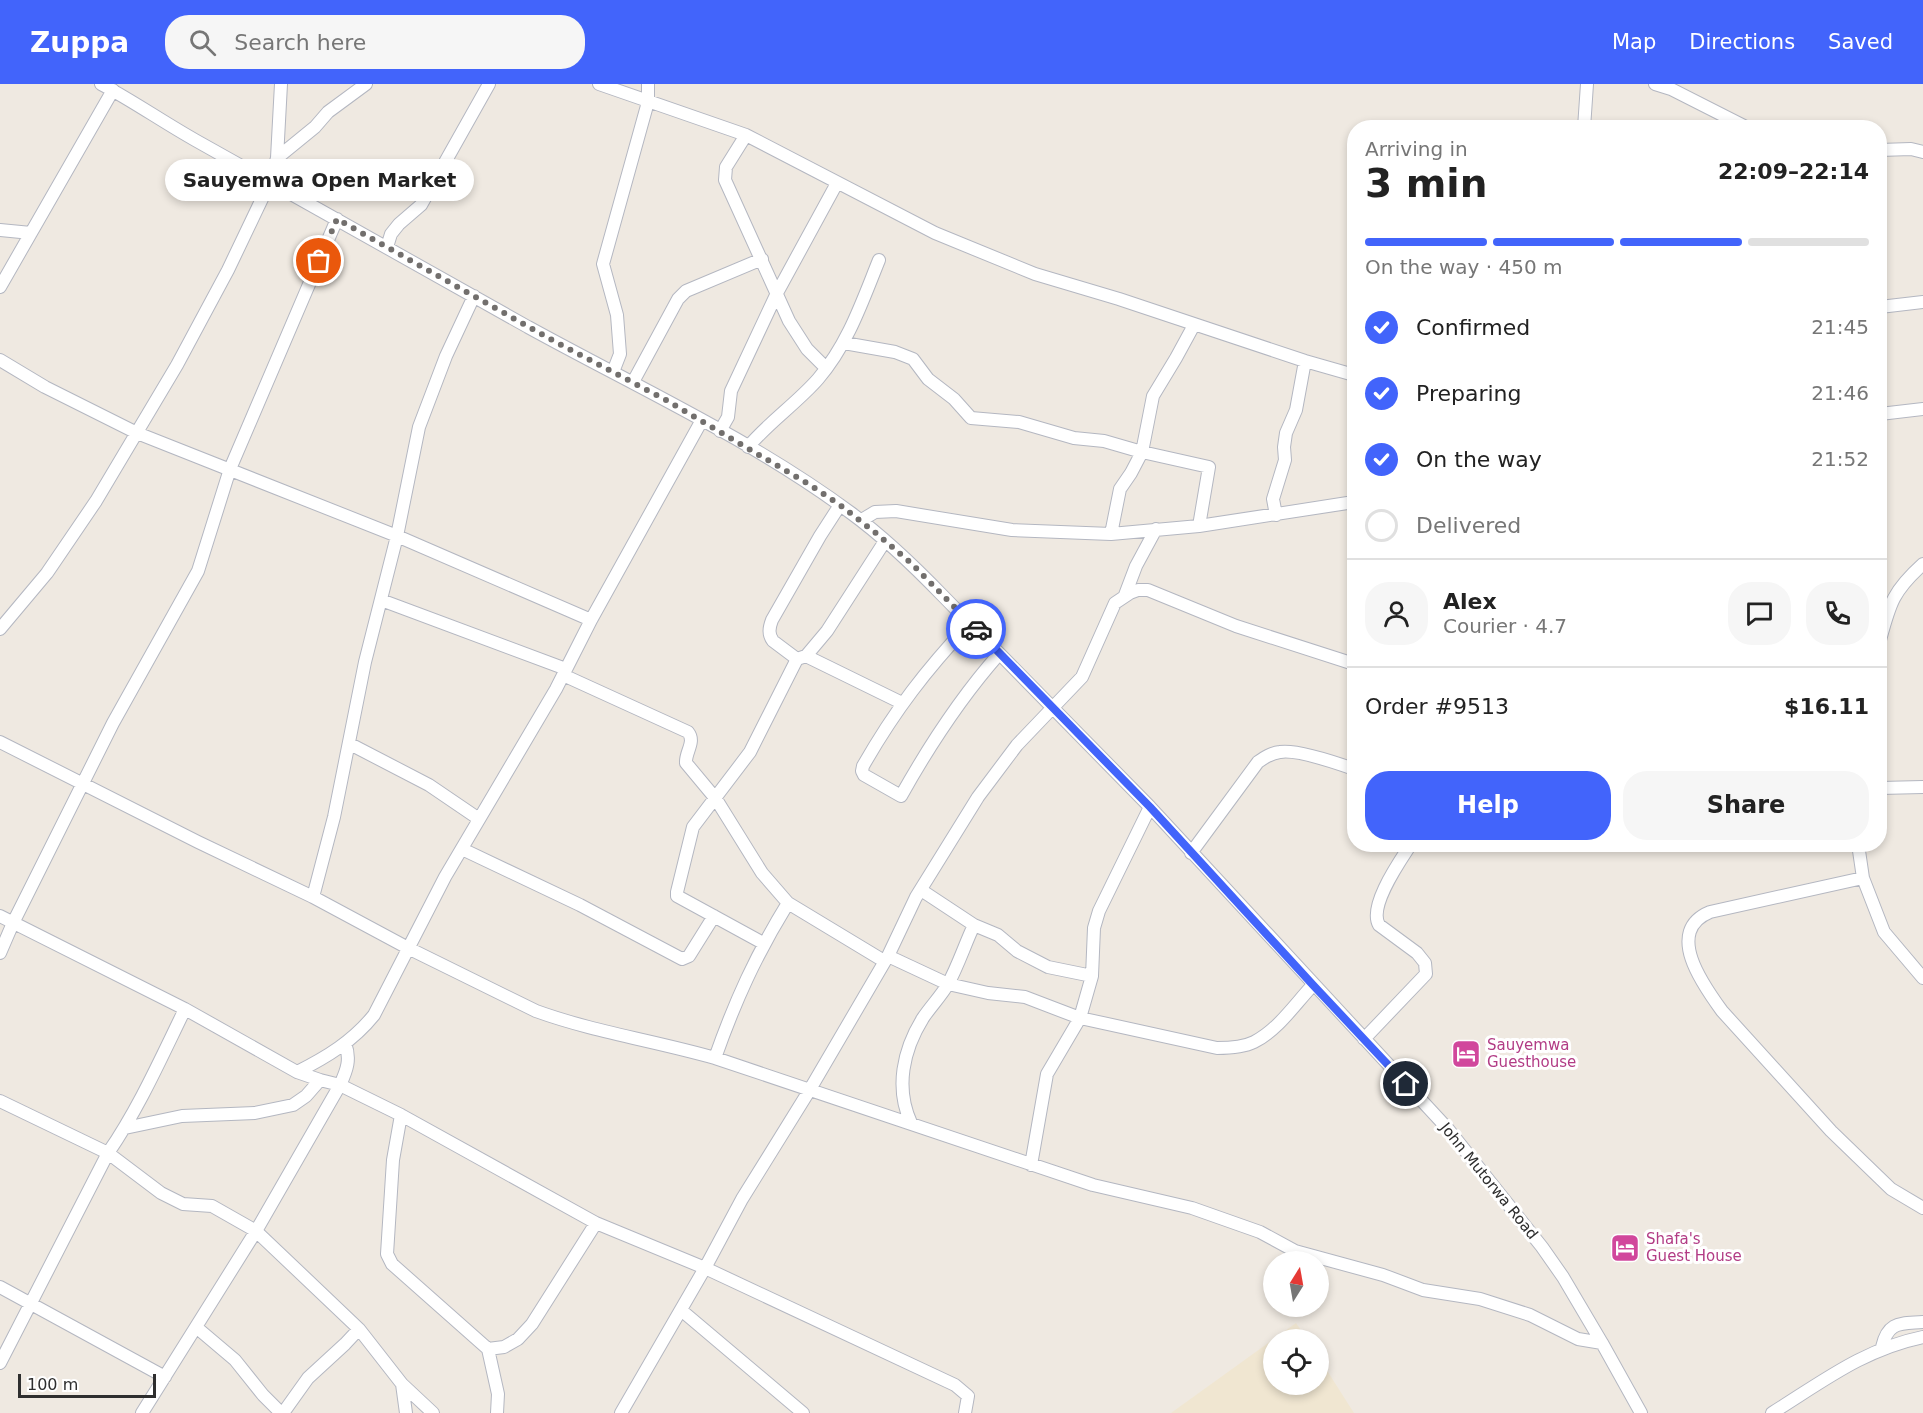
<!DOCTYPE html>
<html lang="en">
<head>
<meta charset="utf-8">
<style>
	body { margin:0; font-family:"DejaVu Sans",sans-serif; background:#f6f6f6; color:#222; height:100vh; display:flex; flex-direction:column; font-size:22px; white-space:nowrap }
	* { box-sizing:border-box; margin:0 }
	p { font-size:20px; color:#767676 }
	.icon { flex:none; width:33px; height:33px; fill:none; stroke:currentColor; stroke-width:2; stroke-linecap:round; stroke-linejoin:round }
	.map { position:relative; flex:1; overflow:hidden }
	.panel { position:absolute; left:1347px; top:36px; width:540px; height:732px; display:flex; flex-direction:column; background:#fff; border-radius:24px; box-shadow:0 3px 9px #0003 }
	.panel>* { flex:none }
	.needle { width:39px; rotate:11deg }
	.fabs { position:absolute; left:1263px; top:1167px; display:grid; gap:12px }
	.fabs a { display:grid; place-items:center; width:66px; height:66px; border-radius:50%; background:#fff; box-shadow:0 3px 9px #0003; font-size:30px }
	.scale { position:absolute; left:18px; bottom:15px; width:138px; box-sizing:border-box; padding-left:6px; border:3px solid #2e2e2e; border-top:0; font-size:16px; line-height:21px; white-space:nowrap; color:#2e2e2e; -webkit-text-stroke:4px #fff; paint-order:stroke }
	.pin { position:absolute; display:grid; place-items:center; width:51px; height:51px; color:#fff; margin:-26px; border:3px solid #fff; border-radius:50%; box-shadow:0 2px 6px #0007 }
	.courier { position:absolute; display:grid; place-items:center; width:60px; height:60px; margin:-30px; border:4px solid #4264fb; border-radius:50%; background:#fff; color:#222; box-shadow:0 2px 8px #0007 }
	.bubble { position:absolute; height:42px; border-radius:21px; background:#fff; box-shadow:0 3px 9px #0003; font-size:20px; font-weight:700; line-height:42px; text-align:center }
	.headline em { font-style:normal; font-weight:700 }
	.headline div { display:flex; flex-direction:column-reverse }
	.headline { display:flex; align-items:center; justify-content:space-between; height:102px; padding:0 18px }
	h1 { font-size:39px; font-weight:700; line-height:45px }
	.bar { display:grid; grid-template-columns:repeat(4,1fr); gap:9px 6px; align-content:center; height:72px; padding:0 18px }
	.bar i { height:8px; border-radius:4px; background:#e0e0e0 }
	.bar .on { background:#4264fb }
	.bar p { grid-column:span 4 }
	.line { display:flex; align-items:center; gap:15px; padding:0 18px; border-top:2px solid #e0e0e0 }
	.line div { flex:1 }
	.round { display:grid; place-items:center; flex:none; width:63px; height:63px; border-radius:24px; background:#f6f6f6 }
	ol { padding:0 18px; list-style:none }
	li { display:flex; align-items:center; gap:18px; height:66px }
	li p { margin-inline-start:auto }
	li .icon { padding:6px; border-radius:50%; background:#4264fb; color:#fff; stroke-width:4 }
	li:last-child { color:#767676 }
	li i { width:33px; height:33px; border:3px solid #e0e0e0; border-radius:50% }
	.primary-button { display:flex; gap:12px; margin-top:auto; padding:12px 18px }
	.primary-button a { flex:1; height:69px; border-radius:24px; background:#4264fb; color:#fff; font-size:24px; font-weight:700; line-height:69px; text-align:center }
	.primary-button a+a { background:#f6f6f6; color:#222 }
	header { display:flex; align-items:center; gap:36px; box-sizing:border-box; height:84px; padding:0 30px; background:#4264fb; color:#fff }
	header strong { font-size:28px }
	nav { display:flex; gap:33px; margin-inline-start:auto; font-size:21px }
	.search { width:420px; height:54px; background:#f6f6f6; display:flex; align-items:center; gap:15px; box-sizing:border-box; padding:0 21px; border-radius:24px; color:#767676; font-size:22px }
	.map>svg:first-child { display:block }
	.education { fill:#f0e6d1 }
	.lines { fill:none; stroke-linecap:round; stroke-linejoin:round }
	.minor-casing { stroke:#b4b7c1; stroke-width:14 }
	.minor { stroke:#fff; stroke-width:12 }
	.done { stroke:#726f6d; stroke-width:6; stroke-dasharray:0 10.8 }
	.route { stroke:#4264fb; stroke-width:8 }
	.labels { text-anchor:middle; stroke-width:6; stroke-linejoin:round; paint-order:stroke }
	.hotel-label { font-size:15px; fill:#b23c85; stroke:#fff; text-anchor:start }
	.street-label { font-size:15px; fill:#2e2e2e; stroke:#fff }
</style>
</head>
<body>
<header>
<strong>Zuppa</strong>
<div class="search"><svg class="icon" aria-label="search" viewBox="0 0 24 24"><circle cx="10" cy="10" r="6"/><path d="M15 15l6 6"/></svg>Search here</div>
<nav><a>Map</a><a>Directions</a><a>Saved</a></nav>
</header>
<div class="map">
<svg width="1923" height="1329" viewBox="0 0 1923 1329">
	<rect width="100%" height="100%" fill="#efe9e1"/>
	<path class="education" d="M1296,1239l11,16 -33,1v44h44l1,-26 35,55h-183z"/>
	<g class="lines">
		<g class="minor-casing">
			<path id="minor" d="M101,0c32,17 62,38 94,56 111,63 222,125 333,187 109,60 223,112 323,186 33,24 63,53 92,83l207,211 298,322 94,118 21,30 39,66 39,70
				M599,0l147,51 189,98 100,41 84,25 186,62 49,14
				M1655,0l16,5 77,39
				M1584,44l3,-44
				M746,51l-20,32 -1,13 64,141 18,28 19,19
				M1880,66l31,-1 12,3
				M277,74l38,-31 13,-15 38,-28
				M0,146l31,3
				M387,163l4,-13 8,-10 22,-19 68,-121
				M0,203l113,-197
				M1880,223l43,-5
				M844,259l51,9 18,7 15,20 26,20 17,19 48,4 55,16 30,3 38,11 67,15 -10,59
				M0,276l45,27 92,46 260,103 194,84
				M613,288l7,-18 -3,-39 -14,-51 45,-162v-18
				M633,298l45,-83 8,-8 76,-32
				M1880,330l43,-5
				M720,347l8,-14 3,-26 46,-98 60,-110
				M748,363c21,-25 49,-44 70,-68 30,-35 44,-77 61,-119
				M1276,431l-3,-16 12,-39 -1,-13 2,-14 10,-23 9,-49
				M863,438l2,-4 10,-6 21,-1 116,19 99,4 88,-8 155,-24
				M1111,450l9,-45 11,-16 11,-21 11,-56 23,-38 18,-33
				M1125,511l11,-29 20,-37
				M381,516l185,69
				M970,539c-44,47 -75,87 -107,143l-1,5 2,4 37,21c28,-50 60,-99 98,-142
				M0,545l47,-56 49,-72 81,-136 51,-95 42,-88 7,-24 4,-74
				M1880,556c10,-37 13,-49 43,-76
				M806,572l96,47
				M797,575l-24,-18c-5,-7 -4,-13 -1,-21l48,-84 20,-31
				M563,591l125,57c8,10 -3,20 -2,31l30,36 46,74 26,30 96,58
				M0,658l198,100 115,55 95,51 128,63c58,21 120,30 179,47l378,127 99,23 68,24 35,19 88,24 40,15 57,9 50,16 48,24 24,4
				M350,660l79,41 50,34
				M1880,704l43,-1
				M1858,760l5,34 21,54 39,46
				M462,765l118,56 102,54 7,-3 25,-40
				M1191,769l67,-91c7,-5 13,-9 22,-10 17,-3 57,11 74,17
				M1863,794l-153,34c-46,19 -7,73 12,99l109,120 60,58 32,19
				M921,806l53,35 24,10 19,16 31,16 44,9
				M313,813l21,-80 31,-155 32,-126 22,-109 27,-71 28,-60
				M0,832l185,93 112,63 23,8 20,5 61,30 195,108 109,45 250,117 13,11 -3,17
				M763,859l-86,-47v-4l16,-65 57,-75 47,-93 9,-3 21,-25 58,-90
				M0,869l13,-30 100,-200 85,-152 32,-102 107,-250
				M888,872l60,28 40,9 37,4 55,21 137,30c12,0 27,-1 37,-6 24,-12 41,-38 59,-57
				M1364,955l62,-65 -1,-11 -8,-10 -38,-28c-11,-19 21,-64 32,-81
				M715,974c20,-57 41,-103 73,-155
				M297,988c30,-15 56,-31 77,-57l71,-138 111,-188 35,-69 111,-200
				M0,1017l108,52 53,40 22,11 29,2 44,25 103,98 43,55 31,29
				M401,1031l-8,45 -6,94 5,10 96,85 10,45 -1,19
				M911,1039c-16,-35 -8,-73 12,-105 8,-12 18,-22 25,-34 10,-18 17,-40 26,-59
				M125,1044l57,-12 73,-3 38,-8 13,-9 14,-16
				M1031,1081l16,-91 33,-56 12,-42 2,-48 5,-17 51,-104
				M0,1203l165,90
				M681,1226l122,103
				M196,1243l39,33 28,35 18,18
				M1882,1263c6,-26 18,-23 41,-25
				M488,1265l16,-2 14,-8 14,-15 64,-101
				M0,1279l108,-210c31,-45 53,-95 77,-144
				M402,1300l4,29
				M142,1329l114,-182 84,-146c7,-15 11,-26 5,-42
				M283,1329l25,-35 37,-34 14,-15
				M621,1329l84,-145 37,-69 67,-108 79,-135 28,-59 62,-100 39,-52 65,-68 33,-74 15,-10 8,-3h10l88,36 118,38
				M1772,1329c50,-31 92,-64 151,-76"/>
		</g>
		<use href="#minor" class="minor"/>
	</g>
	<g class="lines">
		<path class="done" d="M319,177l18,-42 215,121 114,60 144,85 30,20 37,29 35,30 64,65"/>
		<path class="route" d="M976,545l174,178 163,178 93,99"/>
	</g>
	<defs>
		<g id="hotel-square" transform="scale(1.5)"><rect x="-9" y="-9" width="18" height="18" rx="4" fill="#d1479c" stroke="#fff"/><path d="M-6-4.5h1.5V1H6V5H4.5V3h-9V5H-6ZM-4 0a1.8 1.8 0 1 1 3.6 0ZM.5 0V-2.5h3Q6-2.5 6 0Z" fill="#fff"/></g>
	</defs>
	<g fill-rule="evenodd">
		<use href="#hotel-square" x="1466" y="970"/>
		<use href="#hotel-square" x="1625" y="1164"/>
	</g>
	<g class="labels">
		<g class="hotel-label">
			<text x="1487" y="966">Sauyemwa<tspan x="1487" dy="17">Guesthouse</tspan></text>
			<text x="1646" y="1160">Shafa's<tspan x="1646" dy="17">Guest House</tspan></text>
		</g>
		<g class="street-label">
			<text transform="translate(1489 1097) rotate(51)" y="5">John Mutorwa Road</text>
		</g>
	</g>
</svg>
<div class="fabs">
<a><svg class="needle" viewBox="-14 -14 28 28"><path d="M0-13l5 13h-10z" fill="#e53935"/><path d="M0 13l5-13h-10z" fill="#767676"/></svg></a>
<a><svg class="icon" aria-label="locate" viewBox="0 0 24 24"><circle cx="12" cy="12" r="6"/><path d="M12 2v4M12 18v4M2 12h4M18 12h4"/></svg></a>
</div>
<div class="scale">100 m</div>
<div class="pin" style="left:319px;top:177px;background:#ea580c"><svg class="icon" aria-label="bag" viewBox="0 0 24 24"><path d="M5 8h14l-1 12H6zM9 8a3 3 0 0 1 6 0"/></svg></div>
<div class="pin" style="left:1406px;top:1000px;background:#1f2937"><svg class="icon" aria-label="home" viewBox="0 0 24 24"><path d="M3 11l9-7 9 7M6 9v11h12V9"/></svg></div>
<div class="courier" style="left:976px;top:545px"><svg class="icon" aria-label="car" viewBox="0 0 24 24"><path d="M5 17H2v-5l4-1 3-4h7l3 4 3 1v5h-3M9 17h6M6 11h13"/><circle cx="7" cy="17" r="2"/><circle cx="17" cy="17" r="2"/></svg></div>
<div class="bubble" style="left:165px;top:75px;width:309px">Sauyemwa Open Market</div>
<section class="panel">
<div class="headline"><div><h1>3 min</h1><p>Arriving in</p></div><em>22:09–22:14</em></div>
<div class="bar"><i class="on"></i><i class="on"></i><i class="on"></i><i></i><p>On the way · 450 m</p></div>
<ol>
<li><svg class="icon" aria-label="check" viewBox="0 0 24 24"><path d="M5 12l5 5 9-10"/></svg>Confirmed<p>21:45</p></li>
<li><svg class="icon" aria-label="check" viewBox="0 0 24 24"><path d="M5 12l5 5 9-10"/></svg>Preparing<p>21:46</p></li>
<li><svg class="icon" aria-label="check" viewBox="0 0 24 24"><path d="M5 12l5 5 9-10"/></svg>On the way<p>21:52</p></li>
<li><i></i>Delivered</li>
</ol>
<div class="line" style="height:108px"><a class="round"><svg class="icon" aria-label="person" viewBox="0 0 24 24"><circle cx="12" cy="8" r="4"/><path d="M4 21q1-7 8-7t8 7"/></svg></a><div><b>Alex</b><p>Courier · 4.7</p></div><a class="round"><svg class="icon" aria-label="chat" viewBox="0 0 24 24"><path d="M4 5h16v11H9l-5 4z"/></svg></a><a class="round"><svg class="icon" aria-label="phone" viewBox="0 0 24 24"><path d="M5 4h4l2 5-3 2q2 4 5 5l2-3 5 2v4C11 20 4 13 5 4z"/></svg></a></div>
<div class="line" style="height:78px"><div>Order #9513</div><b>$16.11</b></div>
<div class="primary-button"><a>Help</a><a>Share</a></div>
</section>
</div>
</body>
</html>
